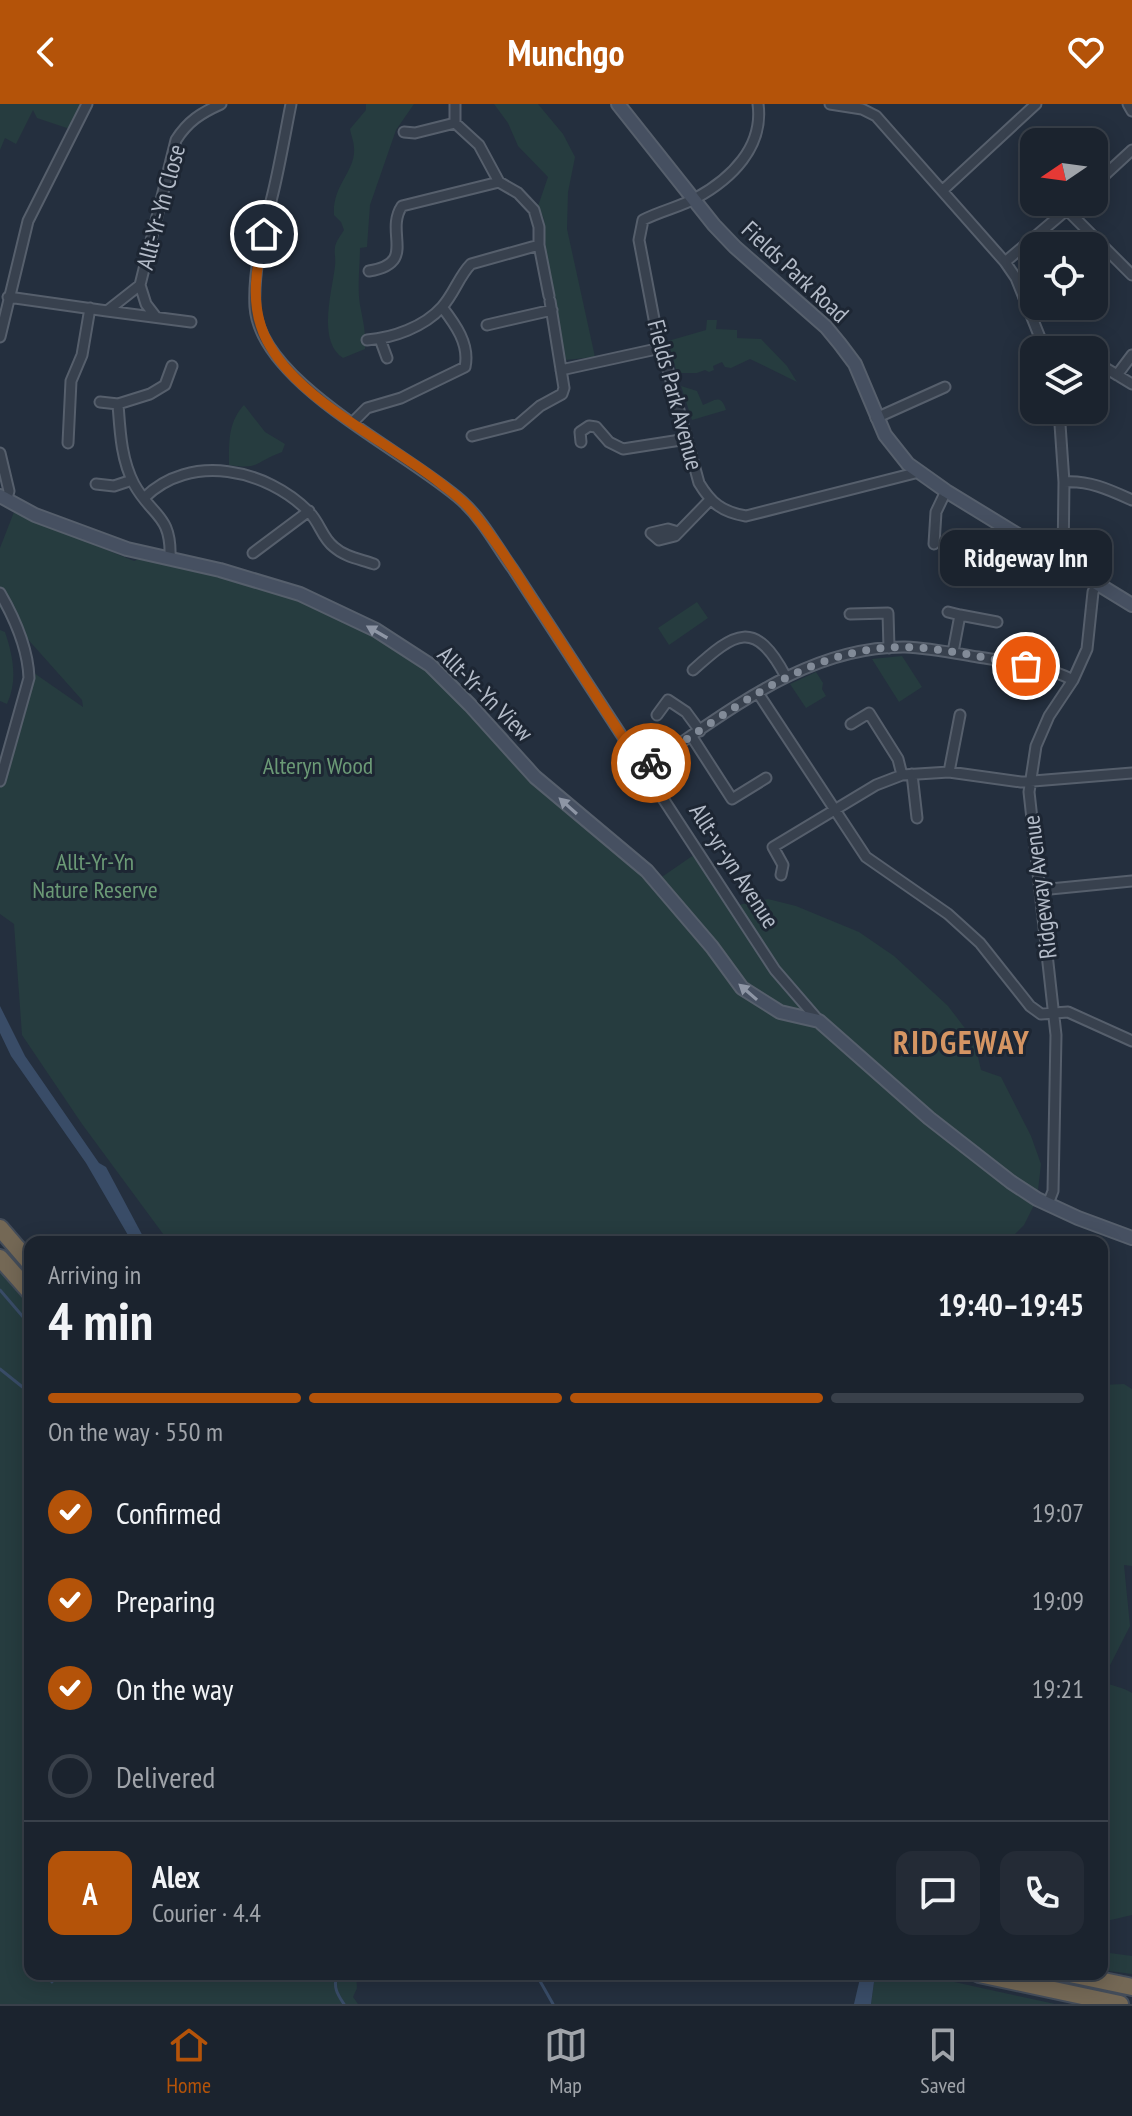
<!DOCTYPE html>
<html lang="en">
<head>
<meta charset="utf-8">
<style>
	body { margin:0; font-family:"PT Sans Narrow",sans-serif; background:#242b36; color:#f1f3f6; height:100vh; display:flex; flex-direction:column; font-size:30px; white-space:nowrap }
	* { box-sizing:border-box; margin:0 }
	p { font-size:26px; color:#a0a4aa }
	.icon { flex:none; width:44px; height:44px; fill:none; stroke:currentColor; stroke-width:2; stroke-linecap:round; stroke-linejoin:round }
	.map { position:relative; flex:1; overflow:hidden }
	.details { position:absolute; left:24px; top:1132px; width:1084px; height:744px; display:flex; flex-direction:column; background:#1b232e; border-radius:16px; box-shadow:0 4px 20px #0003,0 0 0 2px #39404a }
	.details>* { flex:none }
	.needle { width:52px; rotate:257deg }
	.fabs { position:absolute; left:1020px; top:24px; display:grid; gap:16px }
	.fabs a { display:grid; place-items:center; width:88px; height:88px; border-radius:16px; background:#1b232e; box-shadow:0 4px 20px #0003,0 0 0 2px #39404a; font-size:40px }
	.pin { position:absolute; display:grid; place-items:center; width:68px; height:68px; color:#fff; margin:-34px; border:4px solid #fff; border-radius:50%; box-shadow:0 2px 8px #0007 }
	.courier { position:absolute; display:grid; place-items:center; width:80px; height:80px; margin:-40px; border:6px solid #b45309; border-radius:50%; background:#fff; color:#222; box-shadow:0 2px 10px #0007 }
	.bubble { position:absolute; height:56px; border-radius:16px; background:#1b232e; box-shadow:0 4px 20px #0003,0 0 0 2px #39404a; font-size:26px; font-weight:700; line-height:56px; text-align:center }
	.headline em { font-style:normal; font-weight:700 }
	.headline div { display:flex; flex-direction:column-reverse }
	.headline { display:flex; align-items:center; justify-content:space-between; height:136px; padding:0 24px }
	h1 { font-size:52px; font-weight:700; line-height:60px }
	.bar { display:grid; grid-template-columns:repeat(4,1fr); gap:12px 8px; align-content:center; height:96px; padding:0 24px }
	.bar i { height:10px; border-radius:6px; background:#39404a }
	.bar .current { background:#b45309 }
	.bar p { grid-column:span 4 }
	.line { display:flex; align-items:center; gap:20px; padding:0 24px; border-top:2px solid #39404a }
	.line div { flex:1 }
	.round { display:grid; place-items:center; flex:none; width:84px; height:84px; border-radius:16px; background:#242b36 }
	ol { padding:0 24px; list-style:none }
	li { display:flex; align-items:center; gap:24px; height:88px }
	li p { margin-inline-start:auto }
	li .icon { padding:8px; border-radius:50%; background:#b45309; color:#fff; stroke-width:4 }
	li:last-child { color:#a0a4aa }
	li i { width:44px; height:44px; border:4px solid #39404a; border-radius:50% }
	header { display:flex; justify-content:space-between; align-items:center; height:104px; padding:0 24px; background:#b45309; color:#fff; font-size:36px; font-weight:700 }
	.menu { display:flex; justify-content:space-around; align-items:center; height:112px; border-top:2px solid #39404a; background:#1b232e; font-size:22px; color:#a0a4aa }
	.menu a { display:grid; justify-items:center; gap:4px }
	.menu .current { color:#b45309 }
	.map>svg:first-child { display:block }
	.green { fill:#263c3f }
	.water { fill:#394c67 }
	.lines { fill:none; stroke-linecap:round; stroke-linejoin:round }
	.stream { stroke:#394c67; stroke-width:3 }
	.street-casing { stroke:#565f6c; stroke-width:13 }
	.secondary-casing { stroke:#565f6c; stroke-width:16 }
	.highway-casing { stroke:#434c59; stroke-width:20 }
	.street { stroke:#38414e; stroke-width:9 }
	.secondary { stroke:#465061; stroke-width:12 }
	.highway { stroke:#746855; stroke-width:16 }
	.oneway { fill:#8e96a5 }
	.done { stroke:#828b98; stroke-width:8; stroke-dasharray:0 14.4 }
	.route { stroke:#b45309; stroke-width:10 }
	.labels { text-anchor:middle; stroke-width:6; stroke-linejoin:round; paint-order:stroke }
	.street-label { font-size:24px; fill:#b4bcc9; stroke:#1d2633 }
	.park-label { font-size:24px; fill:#6b9a76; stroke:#1d2633 }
	.district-label { font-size:32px; font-weight:bold; letter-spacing:2px; fill:#d59563; stroke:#1d2633 }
</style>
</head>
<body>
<header><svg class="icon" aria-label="back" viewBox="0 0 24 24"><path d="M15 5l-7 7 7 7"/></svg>Munchgo<svg class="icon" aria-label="heart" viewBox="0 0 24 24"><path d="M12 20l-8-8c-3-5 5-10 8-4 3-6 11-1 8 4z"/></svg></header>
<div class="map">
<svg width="1132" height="1900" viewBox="0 0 1132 1900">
	<rect width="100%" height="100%" fill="#242f3e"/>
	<path class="green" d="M0,0h87l-14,26 -36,-12 -4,-8 -17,34 -11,-6 -5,12z
		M366,0h48l-18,26 -26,75 -3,42 -7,1c0,18 -3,38 0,57 3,16 6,27 5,44l-22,9c-26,-17 -11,-66 -8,-92 1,-6 -1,-13 0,-19 1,-6 6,-12 9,-17l-3,-8 -7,-7c-2,-30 22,-44 20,-67 0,-6 -3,-13 -4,-19l16,-19z
		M494,0h44l25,30 12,23 -7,35 -1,37 28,128 -30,3 -19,-98 -2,-43 -6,-13 10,-29 -30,-31 -10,-23z
		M707,216h10l-1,9 21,1v8l24,1 26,27 10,16 -47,-23 -19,9 -6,-1 -3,-5 -9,4 1,4 -5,2 -4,-2 -8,3h-20l-9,-32 38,-11z
		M681,282l16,5 6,14c11,-4 18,-12 23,5l-34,10z
		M244,301l21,27 20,12 -3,8c-28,10 -21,18 -53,13 0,-22 -1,-43 15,-60z
		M14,408l120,49 16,-6 150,39 130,71 67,72 159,144 42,-29 35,54 35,-7 28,7 63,26 35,24 54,50 26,34 7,30 20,7 30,59 10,28 -4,35 -13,26 -17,17h-838l-87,-118 -60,-89 -8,-111 -14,-10v-133l14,-57 20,-51 49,34 -1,-7 -82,-92v-60z
		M697,498l11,16 -39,27 -11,-17z
		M0,526l5,2c8,24 13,48 2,72l-7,-3z
		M902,552l20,31 -23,15 -27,-43z
		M816,568l7,11 -1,6 4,7 -20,12 -16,-24z
		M0,1165l30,34v671h326l1,14 -4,9 5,7h-358z
		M1124,1280l8,5v177l-8,-1 6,61 -28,55c11,6 19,5 30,12v222l-30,7v-537z
		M1102,1848l30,4v18l-30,-4z
		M872,1870h46l137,30h-184l3,-22z"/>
	<path class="water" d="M0,902l25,50 74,107 7,4 40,75h-14l-46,-79 -75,-107 -11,-23z
		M861,1870h11l2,8 -3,22h-17z"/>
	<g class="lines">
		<path class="stream" d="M0,1186l30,35
			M0,1265l30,24
			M337,1870c-4,13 0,20 7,30
			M536,1870l17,30
			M52,1878l2,-8"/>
		<g class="street-casing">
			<path id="street" d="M291,0c-6,30 -11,60 -18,89 -9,37 -20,75 -18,114 5,77 153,145 207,194 21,19 35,46 51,68l262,401 44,51
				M455,0v19
				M758,0c6,43 -27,75 -62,94 -16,9 -36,13 -53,22l-4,20 15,79 45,164c12,20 23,29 47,33l173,-44
				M830,0l32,5 14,7 129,146 11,16 29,72
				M1128,0l4,7
				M404,28l11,1 40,-10 24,22 20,37 19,11 16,17 5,17v18l10,51
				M1094,81l38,-35
				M943,86l93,-86
				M1067,106l65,65
				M1005,158l71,-60
				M369,167c49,-8 15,-38 33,-65l97,-24
				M8,193l99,14 33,-26
				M107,207l84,11
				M156,213l-10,-13 -6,-19 36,-145c12,-19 25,-27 45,-36
				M487,221l65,-15
				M0,233l28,-116 59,-117
				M380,235l7,19
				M367,236c26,-2 57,-13 75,-33 12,-13 17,-31 29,-43l68,-19
				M1044,241l10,-4 22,9
				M1094,257l38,23
				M561,266l100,-22
				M1117,271l15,-20
				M100,298l18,2
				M1059,306l5,72 -1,79
				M876,314l69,-31
				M353,318l14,-14 34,-10 64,-31c5,-23 -10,-43 -23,-60
				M472,332l47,-12 21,-18 22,-12 2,-6 -14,-87
				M581,338l-1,-10 9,-6 7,1 13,15 14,7 64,-10
				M68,339l3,-62 11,-26 8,-47
				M0,349l9,38 -2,7
				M1064,378c25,-2 46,8 68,18
				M96,380l18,2 18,-6
				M144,394c46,-46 123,-29 165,14 11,11 13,26 25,35 11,10 26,12 40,17
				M651,429l8,7 16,-4 35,-36
				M651,429l17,-4 10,3
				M934,440l2,-32 10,-21
				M253,449l56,-42
				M170,455c2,-45 -18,-42 -36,-75 -13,-25 -14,-53 -16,-80l32,-10 15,-9 7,-19
				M0,489c15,26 28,55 29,85l-29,103
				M948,508l12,3 -7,37
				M850,510l38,-1 1,35
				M960,511l37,7
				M693,566c42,-38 62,-52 93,7
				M758,589l108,164 82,57 32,29 50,63 11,8 27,-2 64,29
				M657,611l11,-15 18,12 14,19
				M851,620l18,-11 29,46 4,16
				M692,633l40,62 34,-21
				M643,664c81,-52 161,-122 262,-121 25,1 49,6 73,10 31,5 67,8 95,23
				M949,668l11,-57
				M912,670l5,44
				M781,771l2,-10 -10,-18 103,-62 26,-10 47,-3 72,10 111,-9
				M1040,786l92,-9
				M1048,1100l5,-13 3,-156 -27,-243 7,-46 13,-30 24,-36 14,-31 6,-57 4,-9"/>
		</g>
		<g class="secondary-casing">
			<path id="secondary" d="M618,0l96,121 21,22 91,80 14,17 15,20 30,71 23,29 38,27 186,114
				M0,392l35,19 92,34 93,21 80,24 76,36 54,35 40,40 65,72 112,94 65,76 30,41 38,24 39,9 110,97 82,64 26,17 41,19 54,20"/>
		</g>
		<g class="highway-casing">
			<path id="highway" d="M0,1124l30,35
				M0,1154l30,34
				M979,1870l141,30
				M1070,1870l62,13"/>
		</g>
		<use href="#street" class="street"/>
		<use href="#secondary" class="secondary"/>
		<use href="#highway" class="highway"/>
	</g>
	<defs><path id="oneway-solid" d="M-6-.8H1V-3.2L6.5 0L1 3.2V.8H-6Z" transform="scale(2)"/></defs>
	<g class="oneway">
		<use href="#oneway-solid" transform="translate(377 528) rotate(-150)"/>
		<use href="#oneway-solid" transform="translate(568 702) rotate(-138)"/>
		<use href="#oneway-solid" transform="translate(748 888) rotate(-139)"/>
	</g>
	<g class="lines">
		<path class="done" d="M651,659c78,-50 155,-116 253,-116 41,1 82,11 122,19"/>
		<path class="route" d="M264,130c-9,38 -15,77 6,112 32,56 118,96 169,136 11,9 23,17 32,28 22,26 41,56 59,85 38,57 75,116 113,173l8,-5"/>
	</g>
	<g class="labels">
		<g class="street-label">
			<text transform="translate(161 103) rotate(-75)" y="8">Allt-Yr-Yn Close</text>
			<text transform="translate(795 168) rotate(43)" y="8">Fields Park Road</text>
			<text transform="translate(675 291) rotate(75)" y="8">Fields Park Avenue</text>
			<text transform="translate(485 590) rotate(45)" y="8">Allt-Yr-Yn View</text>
			<text transform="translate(734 762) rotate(57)" y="8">Allt-yr-yn Avenue</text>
			<text transform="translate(1040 783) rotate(-97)" y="8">Ridgeway Avenue</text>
		</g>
		<g class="park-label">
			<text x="318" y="670">Alteryn Wood</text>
			<text x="95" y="766">Allt-Yr-Yn<tspan x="95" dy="28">Nature Reserve</tspan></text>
		</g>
		<g class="district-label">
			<text x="962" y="950">RIDGEWAY</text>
		</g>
	</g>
</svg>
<div class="fabs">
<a><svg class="needle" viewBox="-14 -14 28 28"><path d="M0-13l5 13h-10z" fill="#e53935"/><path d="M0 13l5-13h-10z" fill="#a0a4aa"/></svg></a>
<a><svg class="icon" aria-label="locate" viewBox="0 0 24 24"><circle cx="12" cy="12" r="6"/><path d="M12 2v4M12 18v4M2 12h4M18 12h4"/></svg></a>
<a><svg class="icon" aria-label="layers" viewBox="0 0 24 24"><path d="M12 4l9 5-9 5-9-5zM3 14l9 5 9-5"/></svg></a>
</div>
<div class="pin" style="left:1026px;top:562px;background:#ea580c"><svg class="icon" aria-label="bag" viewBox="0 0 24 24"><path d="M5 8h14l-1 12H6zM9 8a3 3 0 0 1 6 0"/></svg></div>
<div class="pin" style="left:264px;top:130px;background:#1f2937"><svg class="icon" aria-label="home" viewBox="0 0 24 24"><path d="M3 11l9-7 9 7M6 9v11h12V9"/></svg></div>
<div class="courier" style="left:651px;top:659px"><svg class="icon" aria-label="bike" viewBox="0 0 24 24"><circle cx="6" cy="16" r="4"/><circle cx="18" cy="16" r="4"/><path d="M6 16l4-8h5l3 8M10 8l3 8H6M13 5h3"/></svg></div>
<div class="bubble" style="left:940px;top:426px;width:172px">Ridgeway Inn</div>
<section class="details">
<div class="headline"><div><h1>4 min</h1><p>Arriving in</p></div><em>19:40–19:45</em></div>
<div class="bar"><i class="current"></i><i class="current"></i><i class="current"></i><i></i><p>On the way · 550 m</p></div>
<ol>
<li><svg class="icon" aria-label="check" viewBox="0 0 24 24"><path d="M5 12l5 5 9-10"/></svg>Confirmed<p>19:07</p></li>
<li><svg class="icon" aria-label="check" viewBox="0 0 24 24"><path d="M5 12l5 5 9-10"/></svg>Preparing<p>19:09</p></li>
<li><svg class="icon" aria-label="check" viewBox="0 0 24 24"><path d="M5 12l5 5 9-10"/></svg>On the way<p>19:21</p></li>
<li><i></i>Delivered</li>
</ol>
<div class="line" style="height:144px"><b class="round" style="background:#b45309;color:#fff">A</b><div><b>Alex</b><p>Courier · 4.4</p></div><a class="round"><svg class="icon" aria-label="chat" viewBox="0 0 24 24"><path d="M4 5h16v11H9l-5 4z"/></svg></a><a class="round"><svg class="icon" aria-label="phone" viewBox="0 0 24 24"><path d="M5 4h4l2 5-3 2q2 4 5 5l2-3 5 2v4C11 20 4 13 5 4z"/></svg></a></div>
</section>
</div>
<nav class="menu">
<a class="current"><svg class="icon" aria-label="home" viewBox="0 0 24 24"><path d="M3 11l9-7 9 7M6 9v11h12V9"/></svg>Home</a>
<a><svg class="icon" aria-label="map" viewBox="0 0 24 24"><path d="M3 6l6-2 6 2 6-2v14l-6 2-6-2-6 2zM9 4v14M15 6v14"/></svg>Map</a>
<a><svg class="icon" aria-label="saved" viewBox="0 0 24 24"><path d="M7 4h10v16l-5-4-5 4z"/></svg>Saved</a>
</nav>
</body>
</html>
